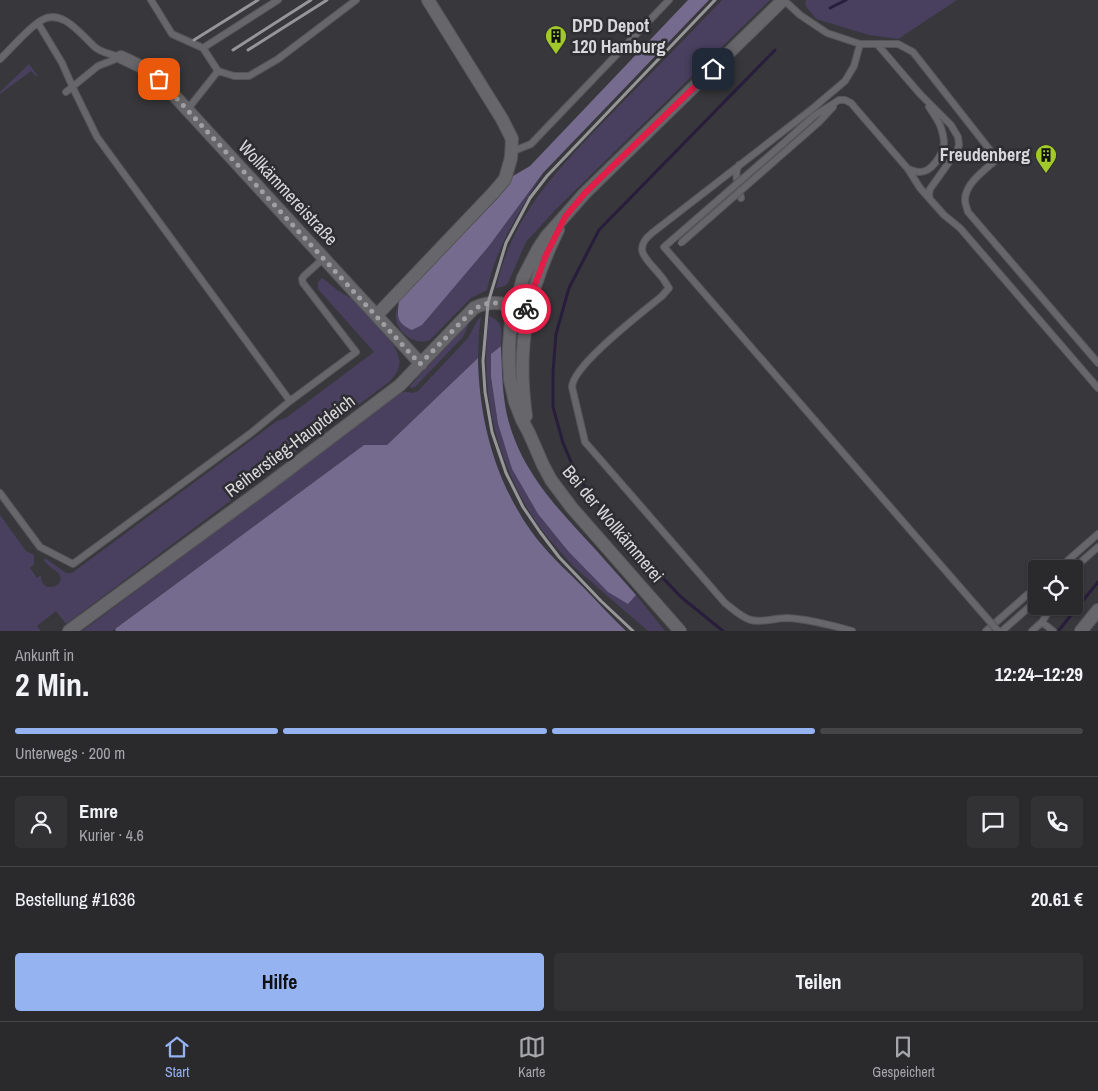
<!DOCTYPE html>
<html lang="de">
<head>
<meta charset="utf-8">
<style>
	body { margin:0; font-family:"Archivo Narrow",sans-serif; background:#323134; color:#f1f3f6; height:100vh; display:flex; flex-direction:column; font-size:19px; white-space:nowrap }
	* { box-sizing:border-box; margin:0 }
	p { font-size:16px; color:#a5a6a9 }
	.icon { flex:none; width:28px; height:28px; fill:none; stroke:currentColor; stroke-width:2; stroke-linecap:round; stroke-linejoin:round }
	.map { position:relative; height:631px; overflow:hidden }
	.details { display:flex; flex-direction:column; background:#2a292c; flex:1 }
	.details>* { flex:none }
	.buttons { position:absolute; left:1028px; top:560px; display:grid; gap:10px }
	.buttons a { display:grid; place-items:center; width:55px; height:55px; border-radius:5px; background:#2a292c; box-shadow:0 1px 4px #0004,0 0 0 1px #464548; font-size:25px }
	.pin { position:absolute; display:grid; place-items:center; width:42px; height:42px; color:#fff; margin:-21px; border-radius:10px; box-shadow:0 2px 8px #0006 }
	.courier { position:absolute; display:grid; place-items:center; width:50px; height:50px; margin:-25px; border:4px solid #e11d48; border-radius:50%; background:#fff; color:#222; box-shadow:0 1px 6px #0007 }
	.headline em { font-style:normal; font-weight:800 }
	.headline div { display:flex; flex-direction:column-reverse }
	.headline { display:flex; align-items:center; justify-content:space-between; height:85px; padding:0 15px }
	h1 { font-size:32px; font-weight:800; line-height:38px }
	.bar { display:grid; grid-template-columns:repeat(4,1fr); gap:8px 5px; align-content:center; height:60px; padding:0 15px }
	.bar i { height:6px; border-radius:4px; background:#464548 }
	.bar .current { background:#95b2f1 }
	.bar p { grid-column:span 4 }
	.line { display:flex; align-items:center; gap:12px; padding:0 15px; border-top:1px solid #464548 }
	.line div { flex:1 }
	.round { display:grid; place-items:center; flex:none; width:52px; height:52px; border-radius:5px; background:#323134 }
	.button { display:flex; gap:10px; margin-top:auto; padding:10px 15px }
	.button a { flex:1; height:58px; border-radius:5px; background:#95b2f1; color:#111; font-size:20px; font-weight:800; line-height:58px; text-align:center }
	.button a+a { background:#323134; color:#f1f3f6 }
	.tabs { display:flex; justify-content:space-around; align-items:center; height:70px; border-top:1px solid #464548; background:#2a292c; font-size:14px; color:#a5a6a9 }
	.tabs a { display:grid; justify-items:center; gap:2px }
	.tabs .current { color:#95b2f1 }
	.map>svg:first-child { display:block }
	.green { fill:#49405f }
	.forest { fill:#756b8e }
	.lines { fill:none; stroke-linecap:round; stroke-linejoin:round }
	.stream { stroke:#281e3c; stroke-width:3 }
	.service-casing { stroke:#565659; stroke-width:8 }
	.minor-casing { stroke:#565659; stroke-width:14 }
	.secondary-casing { stroke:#565659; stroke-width:14 }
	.service { stroke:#67666a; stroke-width:6 }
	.minor { stroke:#67666a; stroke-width:12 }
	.secondary { stroke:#67666a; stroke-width:12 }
	.rail { stroke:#969598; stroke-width:3 }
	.service-bridge-casing { stroke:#565659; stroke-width:8; stroke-linecap:butt }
	.service-bridge { stroke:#67666a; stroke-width:6 }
	.done { stroke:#a09fa2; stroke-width:5; stroke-dasharray:0 9 }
	.route { stroke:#e11d48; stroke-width:6 }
	.labels { text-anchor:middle; stroke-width:5; stroke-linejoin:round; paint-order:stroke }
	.poi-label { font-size:18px; font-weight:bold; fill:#d8d7d9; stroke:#2e2d31; text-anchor:start }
	.street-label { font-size:18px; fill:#d8d7d9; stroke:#2e2d31 }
</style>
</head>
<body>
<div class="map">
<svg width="1098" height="631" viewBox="0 0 1098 631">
	<rect width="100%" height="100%" fill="#38373b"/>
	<path class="green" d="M722,0h48l-214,209 -30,33 -18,41 -3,3 -9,2c17,-78 69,-126 122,-181 35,-36 70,-71 104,-107z
		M806,0h151l-59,39 -29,-4 -53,-16 -11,-14z
		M29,64l9,12 -1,1 -6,-6 -31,23v-2z
		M543,173c-23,37 -47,74 -56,117l-16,8 -41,42c-14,6 -31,-6 -34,-20 -1,-6 1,-13 3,-19l-2,12 92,-67z
		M322,278l8,6 7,6 15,9 40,44c10,16 11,25 -3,39l-323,242 -10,-13 -19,15 4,5h-41v-116l26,36 8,4v9l-4,4 7,10 4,-3c-1,20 26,12 18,-1 -3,-4 -7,-5 -10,-8 -2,-2 -4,-4 -5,-6l1,-2 21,15h6l205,-152 9,-3 88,-66 -56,-63v-7z
		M489,316c16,6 12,17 12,30l-10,8v23l7,47 14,45 26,45 30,37 60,53 8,-9 29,36h-17c-17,-15 -35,-30 -52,-45 -7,-7 -16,-13 -23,-20 -16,-18 -35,-38 -47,-60 -34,-60 -46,-122 -37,-190z
		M481,317l-2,15 -1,26 -91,87h-23l-252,186h-30l219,-163 99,-75c6,-3 12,2 18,-2l50,-53 9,-17z
		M469,322l-2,6 -4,9 -48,50 -3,1 -3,-1z"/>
	<path class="forest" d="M688,0h21l-166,173 -54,73 -67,79 -10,5c-16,-7 -15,-14 -13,-29l99,-103 11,-13 4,-9 17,-10z
		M501,346c1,23 1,46 6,69 13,56 51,94 89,135 13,15 27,30 40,45l-8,9 -20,-12 -40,-41 -30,-37 -26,-45 -14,-45 -7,-47v-23z
		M478,358c1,62 17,122 53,173 15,21 34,38 52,56 15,15 28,30 43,44h-510l-1,-2 249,-184h23z"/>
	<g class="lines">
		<path class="stream" d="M830,8l16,-8
			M1059,630l39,-48
			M723,631l-42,-34 -42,-44 -39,-47 -23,-30 -14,-33 -10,-36v-35l3,-38 13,-46 30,-58 176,-180"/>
		<g class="service-casing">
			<path id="service" d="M151,0l21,34 31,14 15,23 -31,39
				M784,0l16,15 27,18 33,11h38l15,8 84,107c-12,11 -32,24 -32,41 0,4 2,8 3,12l130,151
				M877,44l43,50 31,31 7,12 1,8 -2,6 -27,38 -1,5 1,5
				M203,48l75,-48
				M0,59c11,-10 29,-32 42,-39 21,-12 40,16 54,28 7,5 17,7 25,9
				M218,71l16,5h15l29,-17 78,-59
				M66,92l32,-26 23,-9
				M819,122l14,-15
				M786,141l28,-25 25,-16h6l6,3 57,66 12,19 24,27 16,13 138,160
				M511,152l20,-8 138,-144
				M739,165c-6,9 0,22 2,33
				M908,169c4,1 8,3 12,3 12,0 23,-18 24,-29 0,-3 -1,-8 -2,-12 -2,-9 -8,-16 -13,-24
				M290,401l66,-49 -53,-69 -1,-4 2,-3 20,-18
				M0,493l40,54 33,17 178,-131 39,-32 -193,-264 -23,-47 -12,-27 -24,-40
				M1058,569l40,-35
				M1073,569l25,-22
				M1074,571l5,5 1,4 -2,5 -4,4
				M1042,622l11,9
				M852,631c-21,-6 -43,-12 -65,-13 -12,0 -24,5 -36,2 -9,-2 -18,-11 -26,-17l-140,-161 -13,-55c1,-22 71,-75 90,-91l7,-8c-3,-4 -5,-9 -9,-13 -12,-15 -29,-25 -8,-42l160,-124 33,-28 9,-15 6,-22
				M986,631l50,-44
				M1002,631l34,-30
				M1032,631l10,-9 10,-16"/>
		</g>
		<g class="minor-casing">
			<path id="minor" d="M121,57l21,10 17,12 262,285
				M377,315l117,-123 11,-13 6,-21 1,-19 -10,-20 -74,-119
				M69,631l199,-146 132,-100 74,-77c17,-9 34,-4 52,1
				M1081,631l17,-21"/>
		</g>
		<g class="secondary-casing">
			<path id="secondary" d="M526,416c-10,-70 1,-123 32,-186
				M680,631l-108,-123 -21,-28 -8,-15 -14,-32 -7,-13 -7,-18 -5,-22 -1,-17v-17l2,-25 12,-43 15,-29 8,-12 39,-44 198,-193"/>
		</g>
		<use href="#service" class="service"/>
		<use href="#minor" class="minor"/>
		<use href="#secondary" class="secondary"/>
		<path class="rail" d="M194,40l64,-40
			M233,50l78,-50
			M248,50l79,-50
			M633,631l-32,-30 -42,-44 -19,-25 -17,-25 -17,-34 -14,-41 -7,-40 -2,-31 5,-58 18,-60 24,-45 17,-22 168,-176"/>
		<g class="service-bridge-casing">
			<path id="service-bridge" d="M786,141l-122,106 334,384
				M681,243l138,-121"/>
		</g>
		<use href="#service-bridge" class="service-bridge"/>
	</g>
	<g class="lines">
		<path class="done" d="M159,79l261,285 51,-52c18,-15 34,-8 55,-3"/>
		<path class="route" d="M526,309h2l5,-19 13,-35 19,-38 20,-24 128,-124"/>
	</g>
	<defs>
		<g id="building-pin" transform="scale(1.125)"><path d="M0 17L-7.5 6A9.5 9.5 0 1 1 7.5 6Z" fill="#a1c929" stroke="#2e2d31"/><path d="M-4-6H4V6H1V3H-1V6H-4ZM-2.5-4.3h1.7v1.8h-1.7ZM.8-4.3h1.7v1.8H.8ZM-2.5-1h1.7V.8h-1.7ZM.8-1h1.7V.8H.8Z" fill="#111"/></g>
	</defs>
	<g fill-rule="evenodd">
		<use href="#building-pin" x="556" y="36"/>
		<use href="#building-pin" x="1046" y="155"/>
	</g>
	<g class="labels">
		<g class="poi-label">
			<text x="572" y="32">DPD Depot<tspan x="572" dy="21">120 Hamburg</tspan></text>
			<text x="1030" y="161" text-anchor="end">Freudenberg</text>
		</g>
		<g class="street-label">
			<text transform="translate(288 193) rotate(47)" y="6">Wollkämmereistraße</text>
			<text transform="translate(290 446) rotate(-37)" y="6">Reiherstieg-Hauptdeich</text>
			<text transform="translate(613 524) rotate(50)" y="6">Bei der Wollkämmerei</text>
		</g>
	</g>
</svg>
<div class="buttons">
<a><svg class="icon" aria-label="locate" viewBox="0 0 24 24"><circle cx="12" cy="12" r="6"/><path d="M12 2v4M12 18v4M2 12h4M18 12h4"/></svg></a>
</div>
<div class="pin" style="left:159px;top:79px;background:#ea580c"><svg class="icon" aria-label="bag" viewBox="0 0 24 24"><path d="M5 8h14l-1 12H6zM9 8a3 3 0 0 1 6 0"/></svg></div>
<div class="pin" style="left:713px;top:69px;background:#1f2937"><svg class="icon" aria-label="home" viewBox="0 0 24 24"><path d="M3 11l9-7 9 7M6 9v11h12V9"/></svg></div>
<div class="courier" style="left:526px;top:309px"><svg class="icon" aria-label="bike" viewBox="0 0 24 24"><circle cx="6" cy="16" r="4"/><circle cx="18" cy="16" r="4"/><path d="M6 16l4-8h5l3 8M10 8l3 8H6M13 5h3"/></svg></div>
</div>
<section class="details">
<div class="headline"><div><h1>2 Min.</h1><p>Ankunft in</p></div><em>12:24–12:29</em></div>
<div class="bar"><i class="current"></i><i class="current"></i><i class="current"></i><i></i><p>Unterwegs · 200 m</p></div>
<div class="line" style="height:90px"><a class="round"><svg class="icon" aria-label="person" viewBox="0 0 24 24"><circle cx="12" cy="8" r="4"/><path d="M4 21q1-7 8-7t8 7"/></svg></a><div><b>Emre</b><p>Kurier · 4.6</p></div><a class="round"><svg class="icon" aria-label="chat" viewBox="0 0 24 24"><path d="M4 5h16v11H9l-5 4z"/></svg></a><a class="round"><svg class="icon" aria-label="phone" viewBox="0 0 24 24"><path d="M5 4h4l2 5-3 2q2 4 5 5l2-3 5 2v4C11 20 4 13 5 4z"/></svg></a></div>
<div class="line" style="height:65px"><div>Bestellung #1636</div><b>20.61 €</b></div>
<div class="button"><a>Hilfe</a><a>Teilen</a></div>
</section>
<nav class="tabs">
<a class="current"><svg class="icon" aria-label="home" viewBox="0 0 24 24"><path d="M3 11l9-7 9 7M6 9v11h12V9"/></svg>Start</a>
<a><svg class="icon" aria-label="map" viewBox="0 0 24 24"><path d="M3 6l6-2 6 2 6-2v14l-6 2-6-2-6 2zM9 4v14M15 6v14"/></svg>Karte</a>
<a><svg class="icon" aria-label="saved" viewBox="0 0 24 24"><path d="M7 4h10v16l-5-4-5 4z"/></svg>Gespeichert</a>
</nav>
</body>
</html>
